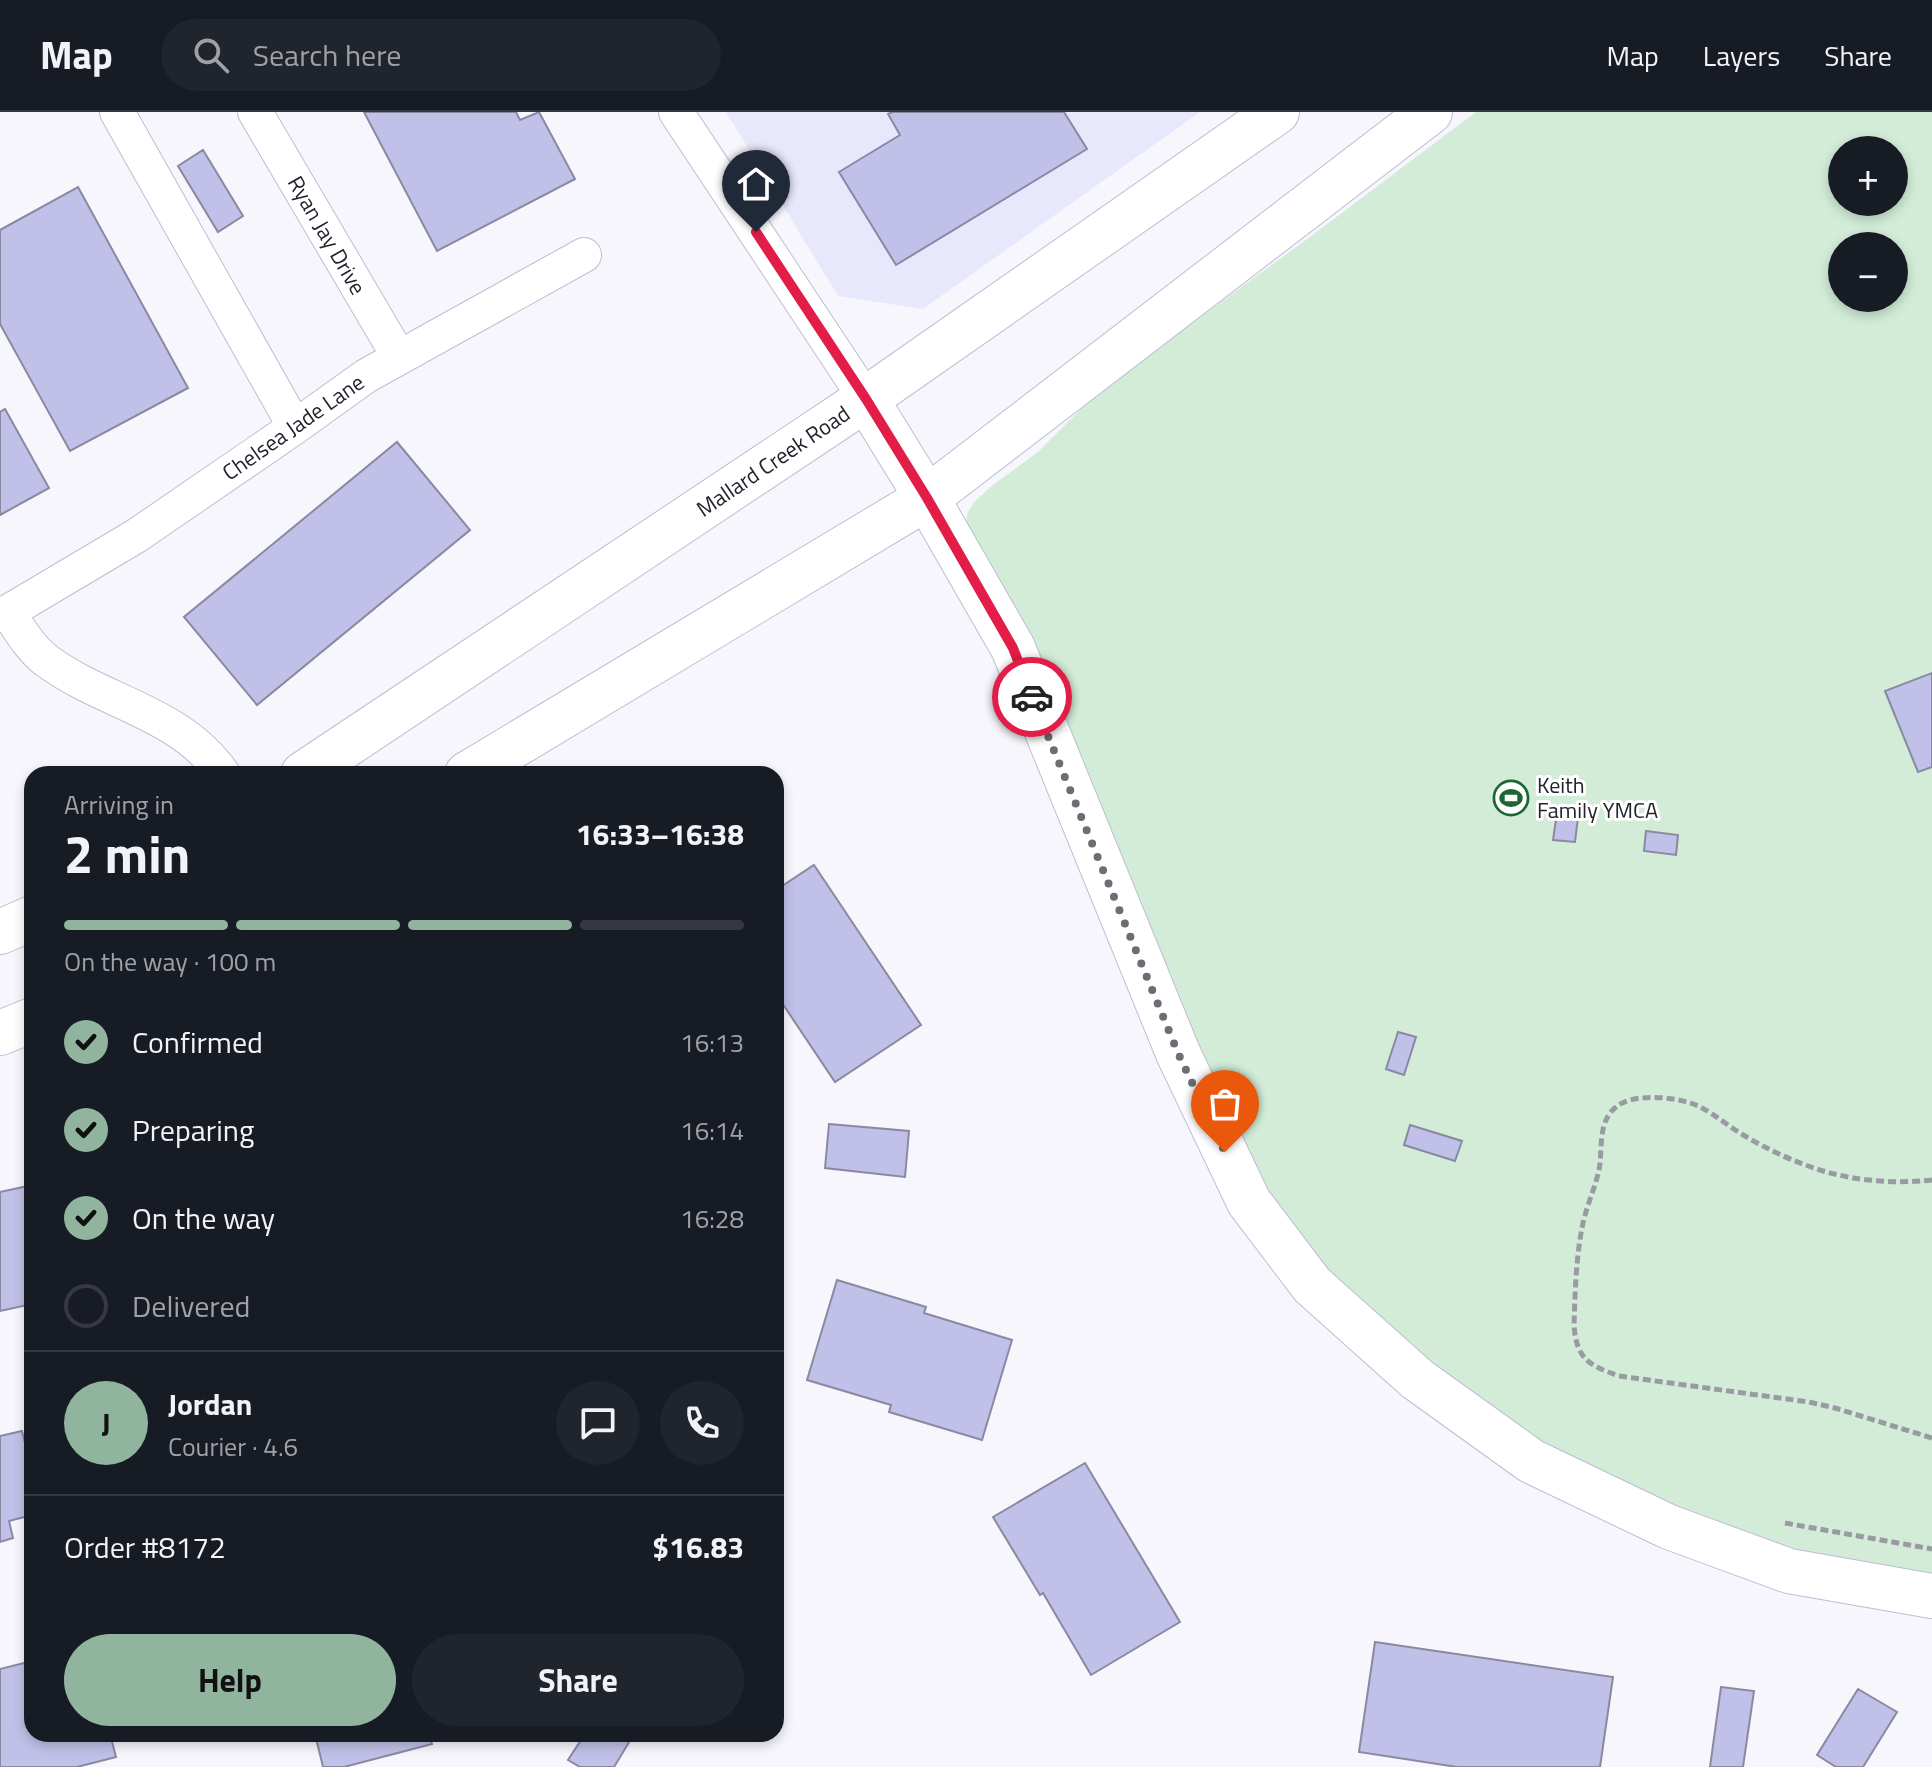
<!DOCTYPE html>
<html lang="en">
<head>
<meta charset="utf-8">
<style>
	body { margin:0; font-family:"Titillium Web",sans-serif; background:#20242c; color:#f1f3f6; height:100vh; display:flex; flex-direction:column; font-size:30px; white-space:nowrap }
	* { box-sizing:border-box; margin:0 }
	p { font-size:26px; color:#9ea1a6 }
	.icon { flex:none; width:44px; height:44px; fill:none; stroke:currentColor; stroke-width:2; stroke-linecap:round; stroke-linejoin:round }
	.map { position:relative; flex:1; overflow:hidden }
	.drawer { position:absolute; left:24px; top:654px; width:760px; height:976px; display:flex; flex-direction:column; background:#171b24; border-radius:24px; box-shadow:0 4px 12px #0003 }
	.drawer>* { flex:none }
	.tools { position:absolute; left:1828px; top:24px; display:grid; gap:16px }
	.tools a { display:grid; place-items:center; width:80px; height:80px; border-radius:50%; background:#171b24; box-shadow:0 4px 12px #0003; font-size:40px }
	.pin { position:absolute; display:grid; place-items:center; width:68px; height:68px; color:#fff; margin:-82px -34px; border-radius:50% 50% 50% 0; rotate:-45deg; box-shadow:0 0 8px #0007 }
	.pin .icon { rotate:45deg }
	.courier { position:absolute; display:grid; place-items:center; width:80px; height:80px; margin:-40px; border:6px solid #e11d48; border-radius:50%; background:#fff; color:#222; box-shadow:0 2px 10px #0007 }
	.overview em { font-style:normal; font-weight:700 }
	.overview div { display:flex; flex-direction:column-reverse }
	.overview { display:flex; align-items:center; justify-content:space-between; height:136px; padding:0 40px }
	h1 { font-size:52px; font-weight:700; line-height:60px }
	.bar { display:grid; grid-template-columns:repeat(4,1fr); gap:12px 8px; align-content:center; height:96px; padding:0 40px }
	.bar i { height:10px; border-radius:6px; background:#363941 }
	.bar .on { background:#91b49f }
	.bar p { grid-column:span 4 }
	.line { display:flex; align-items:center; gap:20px; padding:0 40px; border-top:2px solid #363941 }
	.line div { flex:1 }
	.round { display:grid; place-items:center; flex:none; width:84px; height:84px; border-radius:42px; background:#20242c }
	ol { padding:0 40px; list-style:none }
	li { display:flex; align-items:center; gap:24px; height:88px }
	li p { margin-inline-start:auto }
	li .icon { padding:8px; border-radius:50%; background:#91b49f; color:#111; stroke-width:4 }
	li:last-child { color:#9ea1a6 }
	li i { width:44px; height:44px; border:4px solid #363941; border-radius:50% }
	.button { display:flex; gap:16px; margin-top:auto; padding:16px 40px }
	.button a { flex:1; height:92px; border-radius:48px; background:#91b49f; color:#111; font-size:32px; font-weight:700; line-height:92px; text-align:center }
	.button a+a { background:#20242c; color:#f1f3f6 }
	header { display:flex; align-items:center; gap:48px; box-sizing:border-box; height:112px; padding:0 40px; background:#171b24; border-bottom:2px solid #363941 }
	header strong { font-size:38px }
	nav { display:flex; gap:44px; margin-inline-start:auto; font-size:28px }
	.search { width:560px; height:72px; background:#20242c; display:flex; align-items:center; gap:20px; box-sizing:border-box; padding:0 28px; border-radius:44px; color:#9ea1a6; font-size:30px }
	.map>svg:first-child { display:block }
	.built { fill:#e8e8fd }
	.green { fill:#d2ecd7; fill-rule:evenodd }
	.building { fill:#c1c0e8; stroke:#8989a1; stroke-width:2 }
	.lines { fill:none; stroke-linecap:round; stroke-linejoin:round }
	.street-casing { stroke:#bdbdd7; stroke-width:36 }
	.secondary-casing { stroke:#bdbdd7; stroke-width:46 }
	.path { stroke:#9a9aa2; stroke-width:5; stroke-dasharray:8 4; stroke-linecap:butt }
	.street { stroke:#fff; stroke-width:34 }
	.secondary { stroke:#fff; stroke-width:44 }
	.done { stroke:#6d6d75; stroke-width:8; stroke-dasharray:0 14.4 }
	.route { stroke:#e11d48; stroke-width:10 }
	.labels { text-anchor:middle; stroke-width:6; stroke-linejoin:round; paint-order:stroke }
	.street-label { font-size:22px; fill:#23232d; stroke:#fff }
	.poi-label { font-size:22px; fill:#23232d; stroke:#fff; text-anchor:start }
</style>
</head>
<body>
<header>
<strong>Map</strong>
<div class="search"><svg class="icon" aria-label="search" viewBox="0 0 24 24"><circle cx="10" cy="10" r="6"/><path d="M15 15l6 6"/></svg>Search here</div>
<nav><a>Map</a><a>Layers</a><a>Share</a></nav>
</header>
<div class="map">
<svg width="1932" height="1655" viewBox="0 0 1932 1655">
	<rect width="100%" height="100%" fill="#f6f6fc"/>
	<path class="built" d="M726,0h474l-277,197 -85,-13z"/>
	<path class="green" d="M1476,0h456v1463l-80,-11 -108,-24 -211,-93 -200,-166 -74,-102 -293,-651 1,-14 7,-12 19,-17 45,-33 62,-62 210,-153zM1842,38h52v52h-52zM1842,134h52v52h-52z"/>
	<path class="building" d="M364,0h152l4,8 19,-8 36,67 -138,72z
		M892,0h172l23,37 -191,116 -57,-93 61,-37 -12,-21z
		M203,38l40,66 -25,16 -40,-66z
		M78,75l110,201 -118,63 -70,-127v-94z
		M5,297l44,79 -49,27v-103z
		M397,330l73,88 -213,175 -73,-88z
		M1932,561v94l-14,5 -33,-81z
		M1558,694l21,3 -4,33 -22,-2z
		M1646,719l32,4 -2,20 -32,-4z
		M814,753l107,160 -86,57 -59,-88v-104z
		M1398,920l18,5 -12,38 -18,-6z
		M829,1012l80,7 -4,46 -80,-9z
		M1410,1013l52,16 -7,20 -51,-16z
		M32,1073v119l-32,7v-119z
		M837,1168l89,27 -2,6 88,27 -30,100 -93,-28 2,-7 -84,-25z
		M22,1319l10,40v44l-23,6 4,17 -13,4v-106z
		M1085,1351l95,159 -89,53 -48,-82 -3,2 -47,-78z
		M1375,1530l238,35 -13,90h-143l-98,-15z
		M32,1549v73h78l6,23 -39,10h-77v-98z
		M1721,1575l33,4 -11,76h-33z
		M1858,1577l39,23 -34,55h-27l-19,-12z
		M315,1622h114l3,10 -88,23h-21z
		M585,1622h49l-20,33h-34l-12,-7z"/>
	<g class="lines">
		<g class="street-casing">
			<path id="street" d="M117,0l178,315
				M255,0l144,245
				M676,0l190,287
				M8,500c11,17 22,36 39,49 57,42 133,51 176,113
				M0,503l8,-3 128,-76 159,-109 71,-51 218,-121"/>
		</g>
		<g class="secondary-casing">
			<path id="secondary" d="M866,287l61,99 86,150 165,405 71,149 63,83 105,94 114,82 138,66 120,44 143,25
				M303,662l563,-375 411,-287
				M467,662l460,-276 503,-386
				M0,820l32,-14
				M0,921l32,-13"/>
		</g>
		<path class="path" d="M1932,1068c-38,4 -79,1 -115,-11 -25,-8 -50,-20 -72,-33 -16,-9 -30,-22 -47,-30 -19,-9 -65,-14 -82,1 -19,15 -13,42 -17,63 -4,18 -12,35 -16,53 -7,33 -8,69 -9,103 3,34 15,39 45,50l190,26 26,6 97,30
			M1785,1411l147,26"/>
		<use href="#street" class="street"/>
		<use href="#secondary" class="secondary"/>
	</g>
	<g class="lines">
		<path class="done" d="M1032,585l146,356 47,99"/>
		<path class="route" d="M756,120l110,167 61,99 86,150 19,49"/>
	</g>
	<defs>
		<g id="stadium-ring" transform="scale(1.8)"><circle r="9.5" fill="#fff" stroke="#1c6634" stroke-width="1.5"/><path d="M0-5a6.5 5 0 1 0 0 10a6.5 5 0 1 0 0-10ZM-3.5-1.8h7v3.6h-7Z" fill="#1c6634"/></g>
	</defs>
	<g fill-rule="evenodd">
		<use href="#stadium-ring" x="1511" y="686"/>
	</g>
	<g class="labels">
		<g class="street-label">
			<text transform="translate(327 123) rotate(60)" y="8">Ryan Jay Drive</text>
			<text transform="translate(293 315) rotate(-35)" y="8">Chelsea Jade Lane</text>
			<text transform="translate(773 349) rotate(-34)" y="8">Mallard Creek Road</text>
		</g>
		<g class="poi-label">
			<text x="1537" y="681">Keith<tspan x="1537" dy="25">Family YMCA</tspan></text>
		</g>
	</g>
</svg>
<div class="tools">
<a>+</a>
<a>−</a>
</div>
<div class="pin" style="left:1225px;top:1040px;background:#ea580c"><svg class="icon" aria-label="bag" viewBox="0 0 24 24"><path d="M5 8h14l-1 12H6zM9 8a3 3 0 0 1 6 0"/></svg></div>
<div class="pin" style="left:756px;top:120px;background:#1f2937"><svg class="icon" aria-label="home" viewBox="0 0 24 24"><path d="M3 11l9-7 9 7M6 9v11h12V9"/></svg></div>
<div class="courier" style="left:1032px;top:585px"><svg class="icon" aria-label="car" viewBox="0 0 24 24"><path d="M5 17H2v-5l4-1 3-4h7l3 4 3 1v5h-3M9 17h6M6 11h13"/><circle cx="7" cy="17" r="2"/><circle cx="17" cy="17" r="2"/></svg></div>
<section class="drawer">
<div class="overview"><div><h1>2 min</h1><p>Arriving in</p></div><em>16:33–16:38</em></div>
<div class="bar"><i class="on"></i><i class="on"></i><i class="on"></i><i></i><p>On the way · 100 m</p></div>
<ol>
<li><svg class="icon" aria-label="check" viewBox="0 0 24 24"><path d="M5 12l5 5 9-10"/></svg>Confirmed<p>16:13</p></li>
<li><svg class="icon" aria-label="check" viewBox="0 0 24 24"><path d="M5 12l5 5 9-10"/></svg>Preparing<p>16:14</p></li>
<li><svg class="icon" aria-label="check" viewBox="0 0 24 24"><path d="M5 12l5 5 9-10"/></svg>On the way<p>16:28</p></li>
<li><i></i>Delivered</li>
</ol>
<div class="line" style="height:144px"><b class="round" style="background:#91b49f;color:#111">J</b><div><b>Jordan</b><p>Courier · 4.6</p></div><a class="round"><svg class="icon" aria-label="chat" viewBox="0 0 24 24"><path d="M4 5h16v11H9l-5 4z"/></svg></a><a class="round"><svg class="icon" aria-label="phone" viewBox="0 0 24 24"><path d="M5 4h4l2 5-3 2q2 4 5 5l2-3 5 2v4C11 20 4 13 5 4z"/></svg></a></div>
<div class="line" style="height:104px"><div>Order #8172</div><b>$16.83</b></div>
<div class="button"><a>Help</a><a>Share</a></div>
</section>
</div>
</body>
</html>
